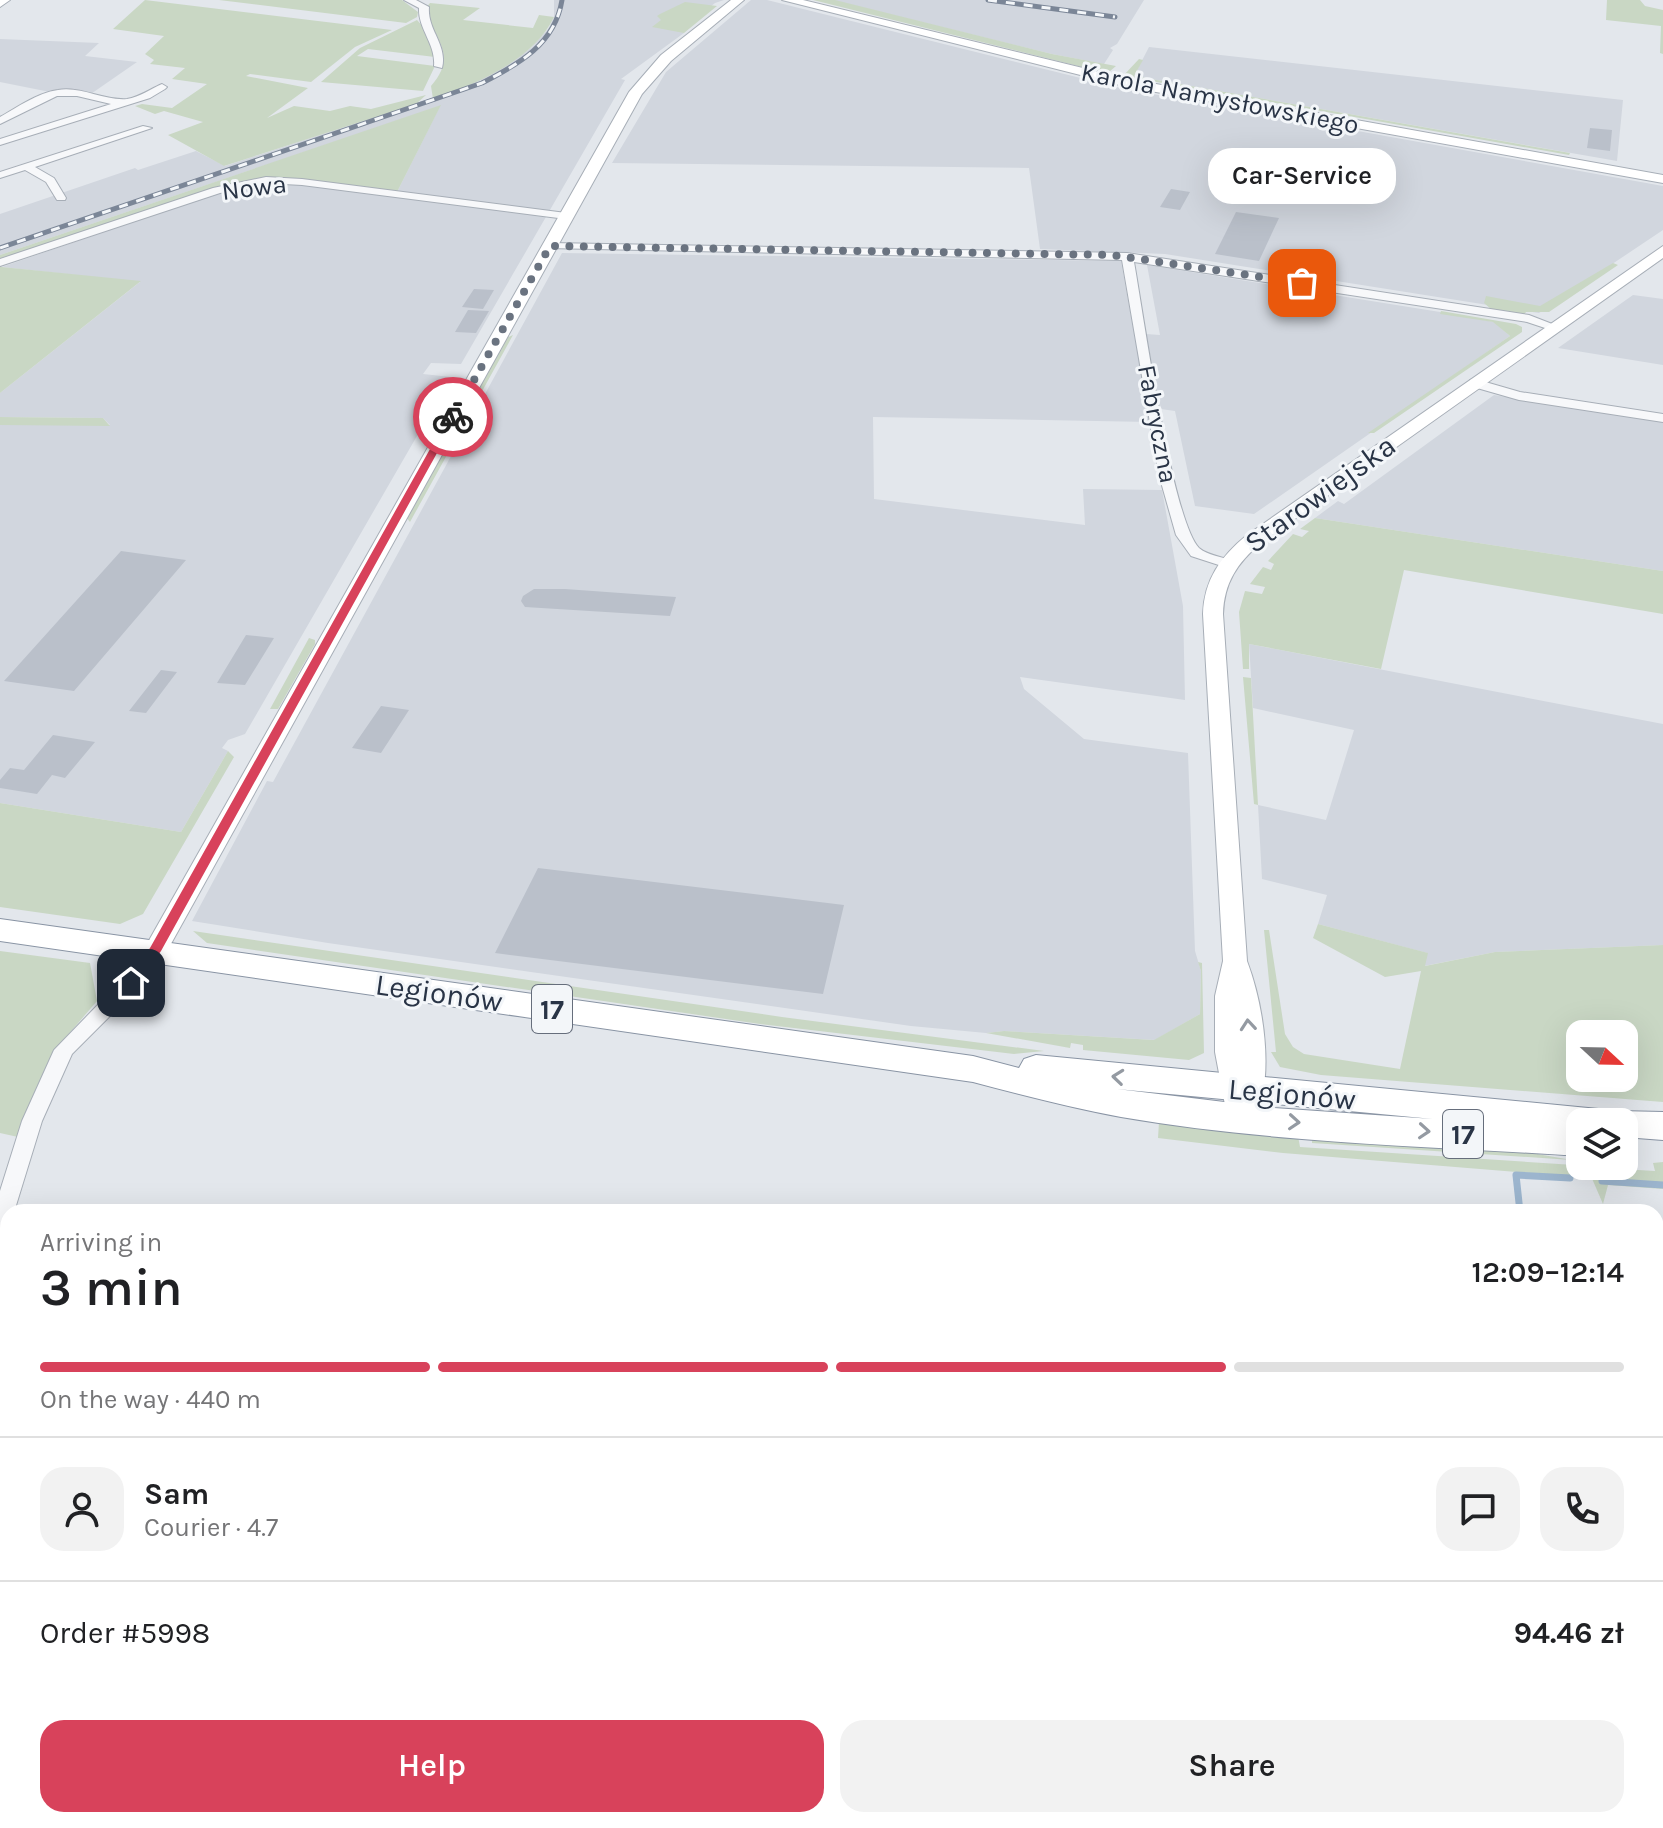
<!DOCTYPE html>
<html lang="en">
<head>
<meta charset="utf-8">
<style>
	body { margin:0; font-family:Karla,sans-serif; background:#f2f2f2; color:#202124; height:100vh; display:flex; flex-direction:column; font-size:30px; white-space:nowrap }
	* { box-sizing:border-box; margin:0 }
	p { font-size:26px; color:#757577 }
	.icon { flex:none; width:44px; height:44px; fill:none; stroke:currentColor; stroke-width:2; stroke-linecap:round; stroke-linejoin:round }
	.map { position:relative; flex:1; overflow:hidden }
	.side { position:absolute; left:0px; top:1204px; width:1664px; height:624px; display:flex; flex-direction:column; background:#fff; border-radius:24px 24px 0 0; box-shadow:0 8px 32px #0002 }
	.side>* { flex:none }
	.needle { width:52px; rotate:112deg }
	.fabs { position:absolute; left:1566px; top:1020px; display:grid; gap:16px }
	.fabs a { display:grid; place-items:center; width:72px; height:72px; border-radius:16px; background:#fff; box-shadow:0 8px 32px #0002; font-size:40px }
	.pin { position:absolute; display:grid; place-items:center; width:68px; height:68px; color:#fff; margin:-34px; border-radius:16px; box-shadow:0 4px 12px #0006 }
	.courier { position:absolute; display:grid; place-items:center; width:80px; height:80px; margin:-40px; border:6px solid #d8425b; border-radius:50%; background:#fff; color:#222; box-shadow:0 2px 10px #0007 }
	.bubble { position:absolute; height:56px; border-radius:24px; background:#fff; box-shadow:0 8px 32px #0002; font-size:26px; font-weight:600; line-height:56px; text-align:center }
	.overview em { font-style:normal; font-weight:600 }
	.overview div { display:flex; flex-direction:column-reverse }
	.overview { display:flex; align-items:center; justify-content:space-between; height:136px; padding:0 40px }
	h1 { font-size:52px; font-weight:600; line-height:60px }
	.bar { display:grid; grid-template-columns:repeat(4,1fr); gap:12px 8px; align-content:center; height:96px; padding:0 40px }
	.bar i { height:10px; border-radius:6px; background:#e0e0e0 }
	.bar .current { background:#d8425b }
	.bar p { grid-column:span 4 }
	.line { display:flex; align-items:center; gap:20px; padding:0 40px; border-top:2px solid #e0e0e0 }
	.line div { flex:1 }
	.round { display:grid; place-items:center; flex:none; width:84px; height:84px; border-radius:24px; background:#f2f2f2 }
	.action { display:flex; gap:16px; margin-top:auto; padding:16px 40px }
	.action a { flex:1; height:92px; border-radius:24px; background:#d8425b; color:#fff; font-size:32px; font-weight:600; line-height:92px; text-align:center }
	.action a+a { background:#f2f2f2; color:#202124 }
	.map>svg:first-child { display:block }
	.built { fill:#d1d6de }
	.green { fill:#c9d7c4; fill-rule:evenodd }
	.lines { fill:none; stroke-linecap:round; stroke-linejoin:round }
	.stream { stroke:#9cb5ce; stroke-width:7 }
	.building { fill:#bac0ca }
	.street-casing { stroke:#a7aeb7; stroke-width:2 }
	.secondary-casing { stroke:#a7aeb7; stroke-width:2 }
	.highway-casing { stroke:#8994a4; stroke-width:2 }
	.street { fill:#f7f8fa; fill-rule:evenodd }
	.secondary { fill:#fff; fill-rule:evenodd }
	.highway { fill:#fff; fill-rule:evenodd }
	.rail-casing { stroke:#7b8697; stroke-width:5 }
	.rail { stroke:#f3f6f9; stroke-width:3; stroke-dasharray:9; stroke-linecap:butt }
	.oneway { stroke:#949aa2 }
	.route { fill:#d8425b }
	.done { stroke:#6a7380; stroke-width:8; stroke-dasharray:0 14.4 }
	.labels { text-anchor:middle; stroke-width:6; stroke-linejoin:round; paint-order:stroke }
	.far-street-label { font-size:26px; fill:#293446; stroke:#f3f6f9 }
	.shield { fill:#f3f6f9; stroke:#666e7c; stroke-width:2 }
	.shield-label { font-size:28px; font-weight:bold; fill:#293446 }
	.street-label { font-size:30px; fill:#293446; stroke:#f3f6f9 }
</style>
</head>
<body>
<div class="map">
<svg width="1663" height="1828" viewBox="0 0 1663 1828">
	<rect width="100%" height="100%" fill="#e3e7ec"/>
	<path class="built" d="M554,0h170l-9,3 -34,27 3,3 -63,46 4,1 -164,284 -30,-1 -8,11 28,3 -206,357 -17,6 -6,8 6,3 -47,81 -181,-29v-378h110l-7,-7 -103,-1v-24l140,-111 -138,-15 214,-74 53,-11 128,10 43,-86 -440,149v-41l135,-46 3,2 58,-19 29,15 228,-75 59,-29 20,-15 16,-18 6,-12z
		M751,0h16l358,89 538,97v44l-124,83 -374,-59 -125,-5 -11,-81 -417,-5 54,-91z
		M832,0h312l-27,44 -7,4 3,2 -9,14 -52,-10z
		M0,39l99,4 -14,13 52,6 -52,36 -40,-7 -45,-9z
		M1149,47l474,53 -6,61 -483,-85z
		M562,253l559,8 29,161 -277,-5 1,82 211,26 -2,-36 79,1 21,116 2,94 -165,-23 4,12 60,50 104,14 7,198 6,20 -1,43 -45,26 -151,-9 -18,2 -75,-7 -583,-83 -136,-22 75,-140 6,1 6,-11z
		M1147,265l293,47 54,10 16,14 -256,178 -59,-8 -20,-95 -14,-2 -15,-75 14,1z
		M1633,295l30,4v66l-105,-17z
		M1494,395l169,27v149l-348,-53 23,-17 6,3z
		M1249,644l414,80v221l-168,7 -71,14 3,-13 -109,-29 9,-29 -65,-16 -4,-74 68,15 28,-90 -101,-22z"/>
	<path class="green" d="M145,0l247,30 -37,17 -44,35 -61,-8 -4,2 62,12 -41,30 27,-12 36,5 20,-5 21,3 55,-14 -10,9 -192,62 -56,-31 35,-13 -39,-11 -9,3 -20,-8 7,-2 30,4 35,-24 -35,-5 13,-11 -35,-4 4,-4 -9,-6 19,-18 -51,-7z
		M219,0h183l16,12 -1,5 -11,6z
		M813,0h22l217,54 64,12 -7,6 -11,-1z
		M1607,0h33l5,6 18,4v44l-3,-1 1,-27 -55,-6z
		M685,2l32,4 -33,27 -32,-6 9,-7 -4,-4 3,-2z
		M430,3l50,5 -17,12 70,8 6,-13 15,2c-21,44 -77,66 -121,82l-2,-13c28,-32 3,-46 -6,-77z
		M417,20l11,12 7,25 -67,-8 -11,7 78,10 -12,25 -102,-9 39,-34z
		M1139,59l4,1 -9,16 436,77 -1,2 -446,-79z
		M441,105l-44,87 -138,-12 -259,82v-7z
		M1613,263l5,2 -69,47h-23l-3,4 -31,-6 -8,-7 2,-7 54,10z
		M0,266l2,1 139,14 -141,112z
		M1441,311l75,13 6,3v5l-148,101h-6l142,-97 -17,-14 -53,-8z
		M513,335l-103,187 -4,-5 100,-179z
		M0,417l103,1 7,8 -110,-1z
		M1315,518l348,53v43l-259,-44 -23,99 -132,-25v25h-6l-4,-57 6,-21 17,3 3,-7 -15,-3 13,-17 8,3 3,-6 -6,-3 25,-27 9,3 7,-6 -9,-2z
		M309,638l6,2v4l-37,65h-8z
		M1243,677l8,1 7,127 -4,-1z
		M228,751l6,6 -91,157 -23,10 -120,-17v-104l181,29z
		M1318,924l110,29 -3,13 70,-14 168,-7v157l-342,-27 -41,-8 -9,-15h5l-12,-122h5l16,104 8,13 11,7 96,15 21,-98 -36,6 -72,-39zM1580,1034h44v44h-44z
		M193,931l589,86 262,34 -30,3 -254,-30 -553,-81z
		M0,951l90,12 7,38 -36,42 -43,94 -18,-4z
		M1198,962l4,1 2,90 -15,7 -106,-10v-5l-12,-2 -1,5 -84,-15 18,-2 150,9 46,-26 1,-43z
		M1159,1122l85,12 54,2 2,11 274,18 6,12 -297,-24 -125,-15z
		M1312,1137l202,13 58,10 -260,-17z
		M1663,1162v27l-55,-4 -5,19 -16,-37 68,4 -2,-8z"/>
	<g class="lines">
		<path class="stream" d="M1602,1181l61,4
			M1520,1212l-4,-37 54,3
			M1633,1820l2,8"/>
	</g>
	<path class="building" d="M1590,128l22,2 -2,21 -23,-3z
		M1171,189l19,3 -10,18 -20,-3z
		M1236,212l43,6 -20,43 -44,-7z
		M474,289l20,1 -11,19 -21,-2z
		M468,310l21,1 -13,22 -21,-1z
		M121,551l65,9 -112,131 -70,-10z
		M534,589h31l111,8 -6,19 -145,-9 -4,-6 2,-5z
		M246,635l28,3 -29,47 -28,-2z
		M161,670l16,2 -31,41 -17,-2z
		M381,706l28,4 -28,43 -29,-5z
		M53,735l42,7 -30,36 -13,-3 -15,19 -37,-6v-8l10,-12 14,2z
		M538,868l306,37 -21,89 -328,-41z"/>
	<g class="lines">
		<g class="street-casing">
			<path id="street" d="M404,0h12l13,7c-2,23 19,38 13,61l-8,-2c2,-22 -16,-37 -15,-58z
				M162,84l5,3 -2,2 -15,9 -150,47v-6l111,-35 -34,-8h-20l-57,28v-7c18,-10 37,-24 58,-27 23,-4 46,11 69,9 13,-2 23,-10 35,-15z
				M143,126l9,2 -117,39 19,11 12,20 -1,2h-8l-11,-18 -21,-12 -25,8v-6z
				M266,177l36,2 264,34 6,3 -6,3 -264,-34 -36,-2 -46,10 -220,73v-7l213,-71z
				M550,243l577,10 402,62 31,12 -6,4 -27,-9 -393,-60c9,50 38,258 65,286 8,7 24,9 34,13l2,3 -7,4 -37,-12 -15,-21 -17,-60 -37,-215 -576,-12 -2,-2z
				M1475,379l45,13 143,22v8l-144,-22 -49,-14v-6z
				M155,944l9,7 -3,5 -27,36 -62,62 -30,67 -28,91h-6v18l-8,4v-43l22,-70 32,-71 66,-68 29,-36z"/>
		</g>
		<g class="secondary-casing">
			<path id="secondary" d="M0,0h10l-10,7z
				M731,0h13l-73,61 -29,33 -475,857 -3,6 -9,3 -9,-3 -3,-6 486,-859 32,-37z
				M782,0h21l325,79 535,96v8l-535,-96z
				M1663,246v12l-402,285c-24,20 -37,40 -38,71l24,347c17,45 29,121 5,164l-9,3 -9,-3 -4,-7 1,-5 -6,-8 -10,-53v-56l8,-35 -20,-347c1,-34 18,-58 44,-79z"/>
		</g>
		<g class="highway-casing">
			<path id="highway" d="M0,919l973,137 46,12 5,-9 12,-4 583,56 44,1v28l-39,-3v-15h-44v34c-153,-10 -308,-13 -459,-39 -50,-9 -99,-22 -148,-35l-973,-141zM1117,1089l316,30 -159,-11z"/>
		</g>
		<use href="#street" class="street"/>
		<use href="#secondary" class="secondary"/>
		<use href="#highway" class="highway"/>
		<g class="rail-casing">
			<path id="rail" d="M988,0l127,17
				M0,248l482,-165c37,-19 73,-39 80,-83"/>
		</g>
		<use href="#rail" class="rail"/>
	</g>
	<defs><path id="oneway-chevron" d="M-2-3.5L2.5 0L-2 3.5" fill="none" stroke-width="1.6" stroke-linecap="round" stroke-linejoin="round" transform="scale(2)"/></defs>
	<g class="oneway">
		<use href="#oneway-chevron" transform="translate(1248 1025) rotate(-95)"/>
		<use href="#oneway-chevron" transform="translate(1118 1077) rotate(-174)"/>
		<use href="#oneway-chevron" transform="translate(1294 1122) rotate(4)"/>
		<use href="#oneway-chevron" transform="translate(1424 1131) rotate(4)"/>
	</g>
	<path class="route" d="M453,414l4,3 -296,534 -25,35h-10l-2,-3 26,-35 298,-531z"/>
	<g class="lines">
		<path class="done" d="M453,417l97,-171 562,9 190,28"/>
	</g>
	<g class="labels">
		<g class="far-street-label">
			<text transform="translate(1220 98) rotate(11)" y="9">Karola Namysłowskiego</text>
			<text transform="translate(254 187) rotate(-7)" y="9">Nowa</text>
			<text transform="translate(1158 424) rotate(79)" y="9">Fabryczna</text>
		</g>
		<g class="shield">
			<rect x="532" y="985" width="40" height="48" rx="6"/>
			<rect x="1443" y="1110" width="40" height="48" rx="6"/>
		</g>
		<g class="shield-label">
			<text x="552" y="1019">17</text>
			<text x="1463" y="1144">17</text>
		</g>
		<g class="street-label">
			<text transform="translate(1320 494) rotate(-36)" y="10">Starowiejska</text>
			<text transform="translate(439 993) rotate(8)" y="10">Legionów</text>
			<text transform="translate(1292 1094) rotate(5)" y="10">Legionów</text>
		</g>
	</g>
</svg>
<div class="fabs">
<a><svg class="needle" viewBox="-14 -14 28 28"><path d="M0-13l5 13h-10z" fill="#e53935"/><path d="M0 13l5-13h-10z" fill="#757577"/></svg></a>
<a><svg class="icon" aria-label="layers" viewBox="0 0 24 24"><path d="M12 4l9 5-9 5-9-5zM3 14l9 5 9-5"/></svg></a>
</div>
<div class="pin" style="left:1302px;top:283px;background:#ea580c"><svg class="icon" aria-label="bag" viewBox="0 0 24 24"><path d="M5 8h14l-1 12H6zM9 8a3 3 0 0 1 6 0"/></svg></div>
<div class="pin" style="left:131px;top:983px;background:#1f2937"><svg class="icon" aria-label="home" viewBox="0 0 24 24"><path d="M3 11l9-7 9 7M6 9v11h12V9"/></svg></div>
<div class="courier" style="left:453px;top:417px"><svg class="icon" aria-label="bike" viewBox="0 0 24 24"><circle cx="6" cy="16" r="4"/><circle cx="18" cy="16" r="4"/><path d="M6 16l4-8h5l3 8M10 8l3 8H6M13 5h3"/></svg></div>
<div class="bubble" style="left:1208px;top:148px;width:188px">Car-Service</div>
<section class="side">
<div class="overview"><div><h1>3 min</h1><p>Arriving in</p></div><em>12:09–12:14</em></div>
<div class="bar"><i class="current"></i><i class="current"></i><i class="current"></i><i></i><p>On the way · 440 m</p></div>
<div class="line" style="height:144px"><a class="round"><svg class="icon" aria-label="person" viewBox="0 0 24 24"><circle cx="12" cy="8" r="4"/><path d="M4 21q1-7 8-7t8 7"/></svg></a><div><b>Sam</b><p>Courier · 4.7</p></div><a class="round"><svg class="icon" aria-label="chat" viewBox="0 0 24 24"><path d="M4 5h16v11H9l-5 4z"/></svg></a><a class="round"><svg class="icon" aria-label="phone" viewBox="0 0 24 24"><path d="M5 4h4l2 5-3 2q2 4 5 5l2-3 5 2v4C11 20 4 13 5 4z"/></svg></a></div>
<div class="line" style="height:104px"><div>Order #5998</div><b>94.46 zł</b></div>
<div class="action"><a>Help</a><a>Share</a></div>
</section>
</div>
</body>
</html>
